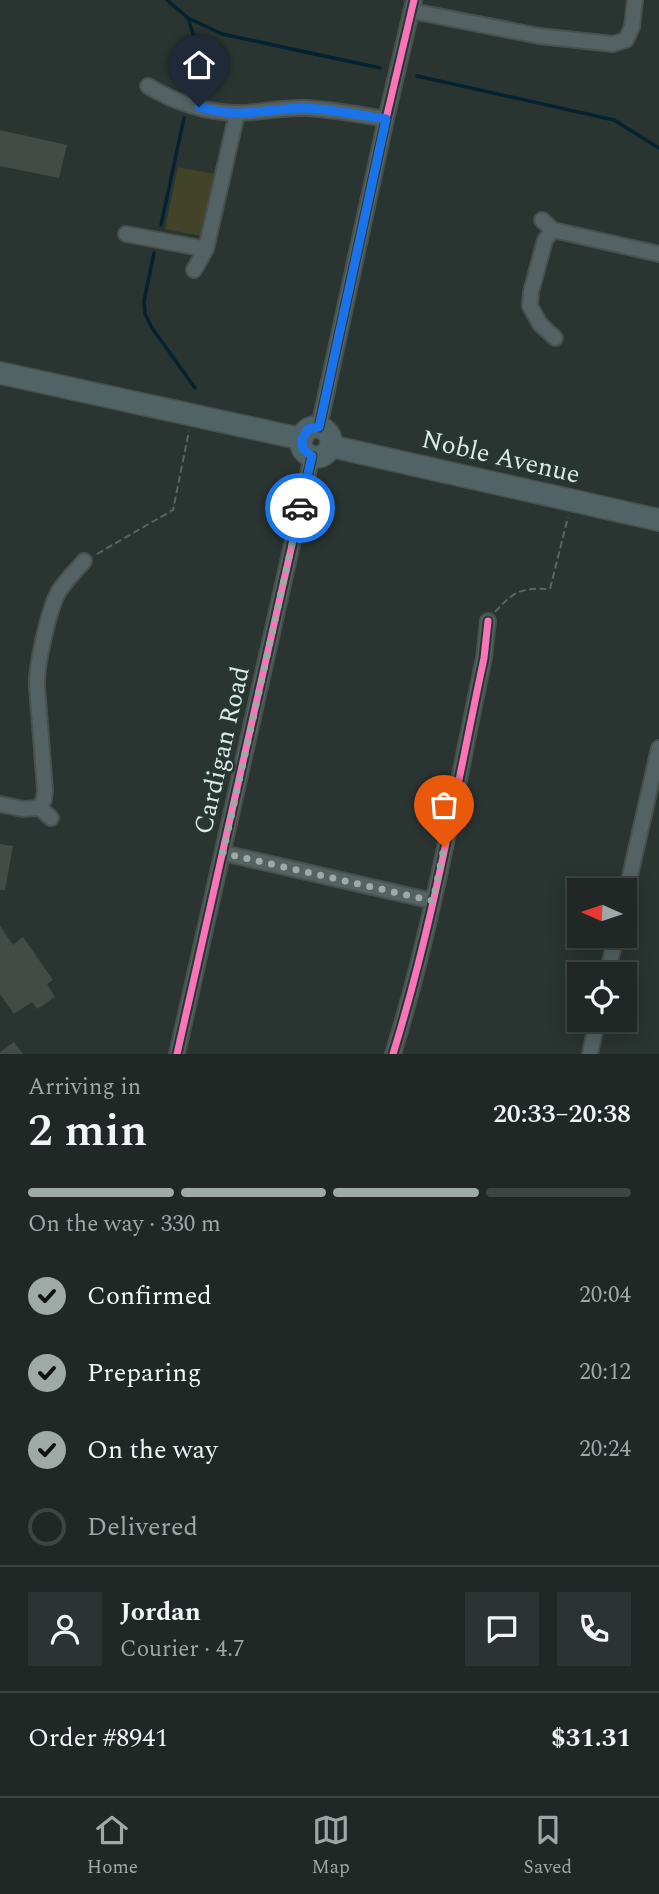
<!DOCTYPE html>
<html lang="en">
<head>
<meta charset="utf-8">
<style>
	body { margin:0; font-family:Spectral,serif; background:#2d3332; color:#f1f3f6; height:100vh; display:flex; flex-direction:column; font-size:26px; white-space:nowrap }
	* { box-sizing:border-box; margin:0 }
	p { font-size:23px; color:#a2a5a7 }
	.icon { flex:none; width:38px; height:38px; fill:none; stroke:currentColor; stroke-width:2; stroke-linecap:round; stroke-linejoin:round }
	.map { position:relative; height:1054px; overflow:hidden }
	.drawer { display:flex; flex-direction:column; background:#202725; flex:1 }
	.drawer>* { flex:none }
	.needle { width:46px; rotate:273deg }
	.controls { position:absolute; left:567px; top:878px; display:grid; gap:14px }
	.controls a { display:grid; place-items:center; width:70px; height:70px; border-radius:0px; background:#202725; box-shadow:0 4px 18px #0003,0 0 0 2px #3d4442; font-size:35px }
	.pin { position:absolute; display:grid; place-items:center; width:60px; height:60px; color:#fff; margin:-72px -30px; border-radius:50% 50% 50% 0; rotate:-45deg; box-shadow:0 0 7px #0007 }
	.pin .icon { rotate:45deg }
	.courier { position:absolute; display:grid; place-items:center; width:70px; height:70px; margin:-35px; border:5px solid #1a73e8; border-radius:50%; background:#fff; color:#222; box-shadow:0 2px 9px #0007 }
	.head em { font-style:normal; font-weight:600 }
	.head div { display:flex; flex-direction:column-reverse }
	.head { display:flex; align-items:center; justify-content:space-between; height:119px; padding:0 28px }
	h1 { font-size:46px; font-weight:600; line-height:52px }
	.bar { display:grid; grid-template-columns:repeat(4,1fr); gap:10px 7px; align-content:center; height:84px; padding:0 28px }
	.bar i { height:9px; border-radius:5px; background:#3d4442 }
	.bar .on { background:#9fa9a6 }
	.bar p { grid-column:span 4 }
	.line { display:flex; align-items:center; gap:18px; padding:0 28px; border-top:2px solid #3d4442 }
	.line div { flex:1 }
	.round { display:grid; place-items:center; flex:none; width:74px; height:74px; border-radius:0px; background:#2d3332 }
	ol { padding:0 28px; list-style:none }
	li { display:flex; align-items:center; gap:21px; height:77px }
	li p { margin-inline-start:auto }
	li .icon { padding:7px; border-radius:50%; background:#9fa9a6; color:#111; stroke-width:4 }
	li:last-child { color:#a2a5a7 }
	li i { width:38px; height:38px; border:4px solid #3d4442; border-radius:50% }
	.dock { display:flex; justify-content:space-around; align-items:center; height:98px; border-top:2px solid #3d4442; background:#202725; font-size:19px; color:#a2a5a7 }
	.dock a { display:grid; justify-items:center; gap:4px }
	.dock .on { color:#9fa9a6 }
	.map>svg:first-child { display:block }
	.green { fill:#414429 }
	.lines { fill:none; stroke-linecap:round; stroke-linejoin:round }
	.stream { stroke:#042230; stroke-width:3.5 }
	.building { fill:#424b45 }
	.street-casing { stroke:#48504d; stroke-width:18 }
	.secondary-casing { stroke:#48504d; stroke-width:24 }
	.path { stroke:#5a6464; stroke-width:2; stroke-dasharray:7 3.5; stroke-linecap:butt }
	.street { stroke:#546263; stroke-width:14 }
	.secondary { stroke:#516465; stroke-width:21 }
	.cycleway-casing { stroke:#273732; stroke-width:11 }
	.cycleway { stroke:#fb73b8; stroke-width:7 }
	.done { stroke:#9fa9a6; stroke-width:7; stroke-dasharray:0 12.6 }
	.route { stroke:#1a73e8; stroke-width:9 }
	.labels { text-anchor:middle; stroke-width:6; stroke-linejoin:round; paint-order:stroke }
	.street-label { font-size:26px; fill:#dee8e5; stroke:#273732 }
</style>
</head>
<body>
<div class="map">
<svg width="659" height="1054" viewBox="0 0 659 1054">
	<rect width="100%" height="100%" fill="#2a3431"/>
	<path class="green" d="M178,167l36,7 -13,62 -36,-7z"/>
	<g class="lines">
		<path class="stream" d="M167,0l21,18 34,16 158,34
			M188,18c11,32 11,39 4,72
			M417,76l197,44 45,28
			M161,225l23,-107
			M154,253l-10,48 1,13 7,14 43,60"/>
	</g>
	<path class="building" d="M0,130l67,15 -8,33 -59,-12z
		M0,844l13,2 -8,44h-5z
		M0,926l13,19 10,-8 30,43 -6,4 8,13 -18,12 -5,-7 -18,12 -14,-20z
		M14,1042l9,12h-23v-2z"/>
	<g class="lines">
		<g class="street-casing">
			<path id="street" d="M412,11l127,25 74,8 13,-4 6,-13 3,-27
				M148,86c26,16 61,28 93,27 21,-1 42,-6 64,-5 27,1 54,7 81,11
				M542,220l11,10 106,24
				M553,230l-8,10 -14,52 -1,14 10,18 15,14
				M126,234l80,15
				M194,270l12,-21 31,-136
				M319,427l67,-308 28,-119
				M0,804l23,5 17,-1 11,10
				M40,808l4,-9 1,-9 -8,-104c-1,-20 12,-78 22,-95 7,-11 17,-20 25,-30
				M223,853l210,48
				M625,898l34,-150
				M607,975l9,-39
				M177,1054l135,-598
				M393,1054c40,-129 63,-264 91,-396l4,-37
				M590,1054l7,-34"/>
		</g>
		<g class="secondary-casing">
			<path id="secondary" d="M0,373l302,66
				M301 442a15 15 0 1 1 30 0a15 15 0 1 1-30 0Z
				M330,446l329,74"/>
		</g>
		<path class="path" d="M97,554l76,-44 16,-79
			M495,612c20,-22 26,-24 55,-23l18,-72"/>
		<use href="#street" class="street"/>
		<use href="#secondary" class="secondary"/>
		<g class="cycleway-casing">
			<path id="cycleway" d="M319,427l67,-308 28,-119
				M177,1054l135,-598
				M393,1054c40,-129 63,-264 91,-396l4,-37"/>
		</g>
		<use href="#cycleway" class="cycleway"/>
	</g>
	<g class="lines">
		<path class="done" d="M300,508l-77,345 210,48 11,-54"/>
		<path class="route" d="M199,107c13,3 25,6 38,6 23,0 44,-5 67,-5 27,1 55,7 82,11l-67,308 -11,2 -6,10 1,10 9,7 -12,52"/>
	</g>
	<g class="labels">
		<g class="street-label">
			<text transform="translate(501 456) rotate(13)" y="9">Noble Avenue</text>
			<text transform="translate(221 750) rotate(-77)" y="9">Cardigan Road</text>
		</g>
	</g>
</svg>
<div class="controls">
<a><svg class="needle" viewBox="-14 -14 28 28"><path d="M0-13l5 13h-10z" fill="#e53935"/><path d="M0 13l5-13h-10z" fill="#a2a5a7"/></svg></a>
<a><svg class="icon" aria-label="locate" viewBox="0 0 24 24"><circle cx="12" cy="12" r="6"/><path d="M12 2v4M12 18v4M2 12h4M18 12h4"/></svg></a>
</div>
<div class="pin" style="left:444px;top:847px;background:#ea580c"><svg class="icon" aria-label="bag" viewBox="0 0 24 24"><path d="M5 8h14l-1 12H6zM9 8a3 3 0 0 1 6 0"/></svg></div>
<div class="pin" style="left:199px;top:107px;background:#1f2937"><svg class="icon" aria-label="home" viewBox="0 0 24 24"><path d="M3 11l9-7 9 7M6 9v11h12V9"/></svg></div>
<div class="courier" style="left:300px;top:508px"><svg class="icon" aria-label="car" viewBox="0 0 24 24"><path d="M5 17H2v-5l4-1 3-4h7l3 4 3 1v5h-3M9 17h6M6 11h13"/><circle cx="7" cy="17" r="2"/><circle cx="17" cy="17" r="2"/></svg></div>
</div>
<section class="drawer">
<div class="head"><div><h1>2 min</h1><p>Arriving in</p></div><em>20:33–20:38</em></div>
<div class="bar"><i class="on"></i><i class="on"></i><i class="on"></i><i></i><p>On the way · 330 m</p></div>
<ol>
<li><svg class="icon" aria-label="check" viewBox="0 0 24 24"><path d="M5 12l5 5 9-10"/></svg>Confirmed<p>20:04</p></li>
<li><svg class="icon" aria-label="check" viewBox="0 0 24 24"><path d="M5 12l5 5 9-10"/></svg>Preparing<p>20:12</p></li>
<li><svg class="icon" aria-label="check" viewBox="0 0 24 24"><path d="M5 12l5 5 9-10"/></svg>On the way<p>20:24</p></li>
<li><i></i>Delivered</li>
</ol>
<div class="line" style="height:126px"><a class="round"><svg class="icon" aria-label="person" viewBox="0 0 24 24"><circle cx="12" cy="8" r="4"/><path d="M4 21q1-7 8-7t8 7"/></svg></a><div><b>Jordan</b><p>Courier · 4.7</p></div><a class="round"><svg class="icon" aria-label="chat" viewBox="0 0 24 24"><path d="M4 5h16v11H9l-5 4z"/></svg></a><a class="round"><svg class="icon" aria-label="phone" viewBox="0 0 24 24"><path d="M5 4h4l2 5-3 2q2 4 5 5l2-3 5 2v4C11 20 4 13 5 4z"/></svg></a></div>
<div class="line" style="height:91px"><div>Order #8941</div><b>$31.31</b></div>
</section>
<nav class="dock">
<a class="on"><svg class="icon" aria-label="home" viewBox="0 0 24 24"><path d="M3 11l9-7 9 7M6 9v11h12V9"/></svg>Home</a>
<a><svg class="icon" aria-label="map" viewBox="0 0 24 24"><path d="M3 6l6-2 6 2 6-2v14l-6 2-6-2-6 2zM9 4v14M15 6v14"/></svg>Map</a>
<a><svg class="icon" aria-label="saved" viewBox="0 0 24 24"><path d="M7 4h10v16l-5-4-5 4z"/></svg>Saved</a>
</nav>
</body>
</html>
